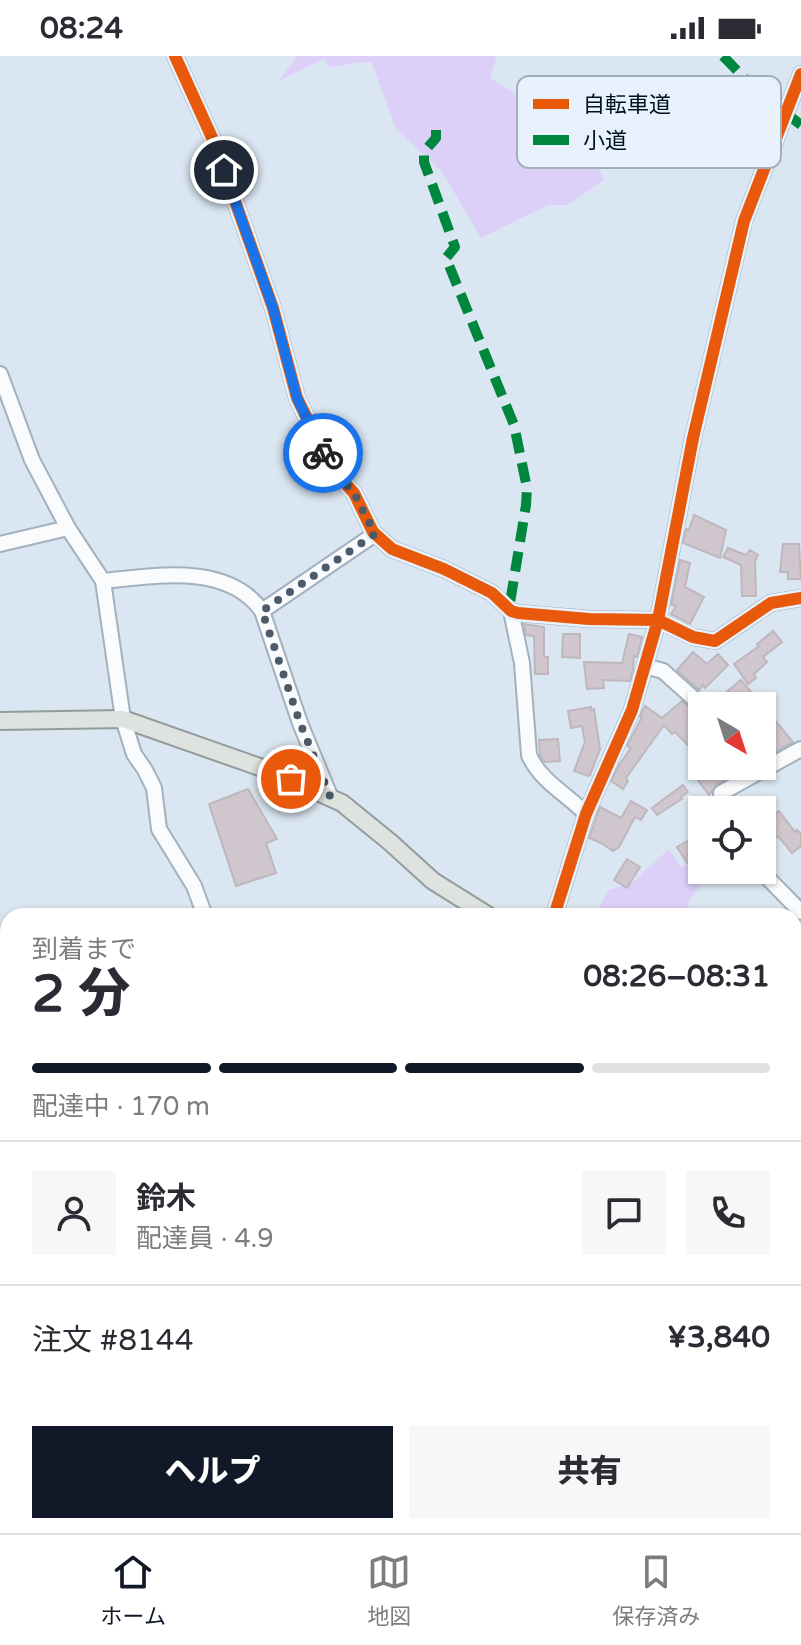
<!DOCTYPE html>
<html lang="ja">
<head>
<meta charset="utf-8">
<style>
	body { margin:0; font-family:"Varela Round","Noto Sans JP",sans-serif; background:#f7f7f7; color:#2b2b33; height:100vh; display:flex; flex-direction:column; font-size:30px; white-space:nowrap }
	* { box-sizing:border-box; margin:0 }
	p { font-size:26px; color:#7c7c81 }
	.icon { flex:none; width:44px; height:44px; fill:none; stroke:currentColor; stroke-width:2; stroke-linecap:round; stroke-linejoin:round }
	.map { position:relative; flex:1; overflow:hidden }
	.details { position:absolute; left:0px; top:852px; width:802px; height:626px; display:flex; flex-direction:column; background:#fff; border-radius:24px 24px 0 0; box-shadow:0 2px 6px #0004 }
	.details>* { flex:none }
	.needle { width:52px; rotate:141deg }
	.fabs { position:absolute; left:688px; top:636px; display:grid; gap:16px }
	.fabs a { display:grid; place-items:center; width:88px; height:88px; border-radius:0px; background:#fff; box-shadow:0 2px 6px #0004; font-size:40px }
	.pin { position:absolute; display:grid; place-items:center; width:68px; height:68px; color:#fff; margin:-34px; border:4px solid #fff; border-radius:50%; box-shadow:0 2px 8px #0007 }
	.courier { position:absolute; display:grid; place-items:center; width:80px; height:80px; margin:-40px; border:6px solid #1a73e8; border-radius:50%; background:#fff; color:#222; box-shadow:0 2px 10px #0007 }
	.summary em { font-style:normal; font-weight:800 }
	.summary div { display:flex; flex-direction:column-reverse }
	.summary { display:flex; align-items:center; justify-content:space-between; height:136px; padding:0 32px }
	h1 { font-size:52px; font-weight:800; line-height:60px }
	.bar { display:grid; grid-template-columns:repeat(4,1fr); gap:12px 8px; align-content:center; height:96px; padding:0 32px }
	.bar i { height:10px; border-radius:6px; background:#e1e1e2 }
	.bar .selected { background:#111827 }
	.bar p { grid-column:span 4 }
	.line { display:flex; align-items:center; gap:20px; padding:0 32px; border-top:2px solid #e1e1e2 }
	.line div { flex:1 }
	.round { display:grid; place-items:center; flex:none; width:84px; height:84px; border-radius:0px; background:#f7f7f7 }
	.primary-button { display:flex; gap:16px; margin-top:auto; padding:16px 32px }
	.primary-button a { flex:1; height:92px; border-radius:0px; background:#111827; color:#fff; font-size:32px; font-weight:800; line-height:92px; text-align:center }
	.primary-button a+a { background:#f7f7f7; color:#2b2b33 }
	.status { display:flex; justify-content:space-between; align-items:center; height:56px; padding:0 40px; background:#fff; direction:ltr }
	.status svg { height:22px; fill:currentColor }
	.dock { display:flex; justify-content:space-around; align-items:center; height:112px; border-top:2px solid #e1e1e2; background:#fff; font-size:22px; color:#7c7c81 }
	.dock a { display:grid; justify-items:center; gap:4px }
	.dock .selected { color:#111827 }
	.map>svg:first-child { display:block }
	.green { fill:#dccff8 }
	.building { fill:#d0c7ce; stroke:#beb7be; stroke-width:2 }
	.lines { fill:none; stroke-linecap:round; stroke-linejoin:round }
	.minor-casing { stroke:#a2b1bf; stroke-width:18 }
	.major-casing { stroke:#929c9a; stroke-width:20 }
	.minor { stroke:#f9fbfd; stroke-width:14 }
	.major { stroke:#dfe3df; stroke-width:16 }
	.quiet { stroke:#00873e; stroke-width:10; stroke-dasharray:20 10; stroke-linecap:butt }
	.cycleway-casing { stroke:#e7f2fc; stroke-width:17 }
	.cycleway { stroke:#e8590c; stroke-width:12 }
	.done { stroke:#4c5b6a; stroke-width:8; stroke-dasharray:0 14.4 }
	.route { stroke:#1a73e8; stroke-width:10 }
	.key { fill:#e7f2fc; stroke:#a2aeba; stroke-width:2 }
	.key-label { font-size:22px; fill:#001021 }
</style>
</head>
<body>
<div class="status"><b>08:24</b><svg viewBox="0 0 49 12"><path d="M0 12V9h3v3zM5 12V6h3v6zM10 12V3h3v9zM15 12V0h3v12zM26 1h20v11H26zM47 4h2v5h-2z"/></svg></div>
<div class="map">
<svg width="801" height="1477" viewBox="0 0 801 1477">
	<rect width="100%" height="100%" fill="#dae6f1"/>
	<path class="green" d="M297,0h200l-7,22 91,58 23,44 -37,25h-19l-67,33 -38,-65 -47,-44 -25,-68 -41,6 -7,-8 -44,22z
		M669,793l12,18 21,-8v11h10l-25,33 7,13h-89l-6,-9 10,-17 22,-6z"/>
	<path class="building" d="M694,459l32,15 -6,28 -37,-15 3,-14 3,1z
		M783,488h16l2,35h-13v-7h-8z
		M728,492l18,7 4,-5 8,5 -3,6 1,35h-14l-1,-31 -18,-8z
		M680,504l10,3 -5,24 19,10 -14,27 -19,-10 5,-8 -5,-1z
		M524,568l20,3v30h4v17h-13l-1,-38 -8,-1z
		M773,575l9,11 -19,15 4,5 -13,12 2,4 -8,6 -14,-20 25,-18 -2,-2z
		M563,578h17v24l-18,-1z
		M629,578l13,3 -5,20 -3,-1 -1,13 -3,12 -27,-1 1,8 -17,1 -3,-27 38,1z
		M693,596l14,12 11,-10 10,11 -23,23 -2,-3 -4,5 -22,-20z
		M741,624l52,62 -27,15 -4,-5v-46h-40l-5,-6z
		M682,645l12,11 -6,7 14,15v14l-5,5 -3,-4 -1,1 -18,-18 -3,2 -8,-9 -38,53 2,3 -5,8 -12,-8 8,-16 12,-17 -4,-2 15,-29 -2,-1 5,-10 17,12z
		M591,651v3l3,-1 6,40 -10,26 -2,1 -14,-5 11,-29 -3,-16 -11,2 -3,-17z
		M558,683l2,22 -15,1 -5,-7 -1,-15z
		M709,710h34l2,2 -29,17 -7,10 -14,-19z
		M683,729l5,7 -7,5 1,2 -25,16 -5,-7z
		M248,733l29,50 -11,4 10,30 -40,13 -27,-82z
		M631,745l16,9 -6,10 -6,-3 -16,30 -6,4 -12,-8 -12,-5 11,-31 21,11z
		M779,755l16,21 2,-2 4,4v12l-9,7 -14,-17 -16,12v-24z
		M702,777v21l-15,9 -10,-16z
		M627,803l13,8 -13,21 -13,-8z"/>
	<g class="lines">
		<g class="minor-casing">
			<path id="minor" d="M175,0l39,86 59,166 24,90 35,71 22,24 19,39 19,17 52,20 48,24 19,18 7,2 71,6 69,1 35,17 22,4 56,-38 30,-5
				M0,318l32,86 36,68 35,53 20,138 11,35 11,16 9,18 5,41 35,57 11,30
				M0,488l68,-16
				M103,525c52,-5 124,-19 159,30l38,112 30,73
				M262,555l113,-77
				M511,555l11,52 7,92c11,26 38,39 57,59
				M645,610l18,5 39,35
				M729,754l-8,-17 80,-44
				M760,814l41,42
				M554,860l32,-102 46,-104 26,-90 35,-182 51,-217 57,-147
				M794,931l7,-4
				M794,970l7,9
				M794,1140h7
				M344,1477l1,-7"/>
		</g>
		<g class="major-casing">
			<path id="major" d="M0,665l123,-2 148,52 71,32 48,39 43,39 56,35
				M794,1073l7,6"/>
		</g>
		<use href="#minor" class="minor"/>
		<use href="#major" class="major"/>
		<path class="quiet" d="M723,0l28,29 50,40
			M436,74v8l-12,14v10l31,85 -9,11 68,167 13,63 -1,17 -17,104
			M0,894l8,9
			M0,1227l8,4
			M794,1309l7,5
			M0,1451l8,-8
			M647,1470l3,7"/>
		<g class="cycleway-casing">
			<path id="cycleway" d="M175,0l39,86 59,166 24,90 35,71 22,24 19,39 19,17 52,20 48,24 19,18 7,2 71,6 69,1 35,17 22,4 56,-38 30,-5
				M554,860l32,-102 46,-104 26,-90 35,-182 51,-217 57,-147"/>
		</g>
		<use href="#cycleway" class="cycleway"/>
	</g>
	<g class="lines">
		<path class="done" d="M291,723l39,17 -30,-73 -38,-112 113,-77 -21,-41 -22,-24 -9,-16"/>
		<path class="route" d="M224,114l49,138 24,90 26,55"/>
	</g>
	<rect x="517" y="20" width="264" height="92" rx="12" class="key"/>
	<rect x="533" y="43" width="36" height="10" fill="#e8590c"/>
	<rect x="533" y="79" width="36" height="10" fill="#00873e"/>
	<g class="key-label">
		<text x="583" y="56">自転車道</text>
		<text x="583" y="92">小道</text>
	</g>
</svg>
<div class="fabs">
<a><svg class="needle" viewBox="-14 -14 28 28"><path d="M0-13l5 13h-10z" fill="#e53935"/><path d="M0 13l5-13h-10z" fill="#7c7c81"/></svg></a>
<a><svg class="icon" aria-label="locate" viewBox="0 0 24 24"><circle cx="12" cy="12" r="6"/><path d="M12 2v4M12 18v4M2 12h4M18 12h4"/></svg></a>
</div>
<div class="pin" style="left:291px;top:723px;background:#ea580c"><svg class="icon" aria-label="bag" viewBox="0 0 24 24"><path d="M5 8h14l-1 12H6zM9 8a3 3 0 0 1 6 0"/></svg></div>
<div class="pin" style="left:224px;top:114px;background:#1f2937"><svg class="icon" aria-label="home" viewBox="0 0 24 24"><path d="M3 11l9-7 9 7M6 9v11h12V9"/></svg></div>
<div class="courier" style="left:323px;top:397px"><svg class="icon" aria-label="bike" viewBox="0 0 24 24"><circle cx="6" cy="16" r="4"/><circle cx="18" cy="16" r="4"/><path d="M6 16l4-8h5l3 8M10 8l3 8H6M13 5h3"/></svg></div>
<section class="details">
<div class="summary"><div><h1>2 分</h1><p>到着まで</p></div><em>08:26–08:31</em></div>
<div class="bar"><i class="selected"></i><i class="selected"></i><i class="selected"></i><i></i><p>配達中 · 170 m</p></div>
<div class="line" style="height:144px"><a class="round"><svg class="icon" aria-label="person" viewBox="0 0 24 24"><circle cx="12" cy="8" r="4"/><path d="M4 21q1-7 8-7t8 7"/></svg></a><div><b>鈴木</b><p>配達員 · 4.9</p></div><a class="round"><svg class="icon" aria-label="chat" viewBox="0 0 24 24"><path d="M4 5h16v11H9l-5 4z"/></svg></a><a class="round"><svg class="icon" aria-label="phone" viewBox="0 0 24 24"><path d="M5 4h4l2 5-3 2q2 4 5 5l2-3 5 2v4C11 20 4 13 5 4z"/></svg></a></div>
<div class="line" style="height:104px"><div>注文 #8144</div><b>¥3,840</b></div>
<div class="primary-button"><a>ヘルプ</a><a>共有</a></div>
</section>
</div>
<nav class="dock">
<a class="selected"><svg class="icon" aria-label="home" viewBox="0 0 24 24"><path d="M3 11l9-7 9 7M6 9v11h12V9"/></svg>ホーム</a>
<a><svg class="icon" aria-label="map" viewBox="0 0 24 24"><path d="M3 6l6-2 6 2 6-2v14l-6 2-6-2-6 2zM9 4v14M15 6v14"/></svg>地図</a>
<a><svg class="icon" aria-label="saved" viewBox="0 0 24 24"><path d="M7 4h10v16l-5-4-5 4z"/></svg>保存済み</a>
</nav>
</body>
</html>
